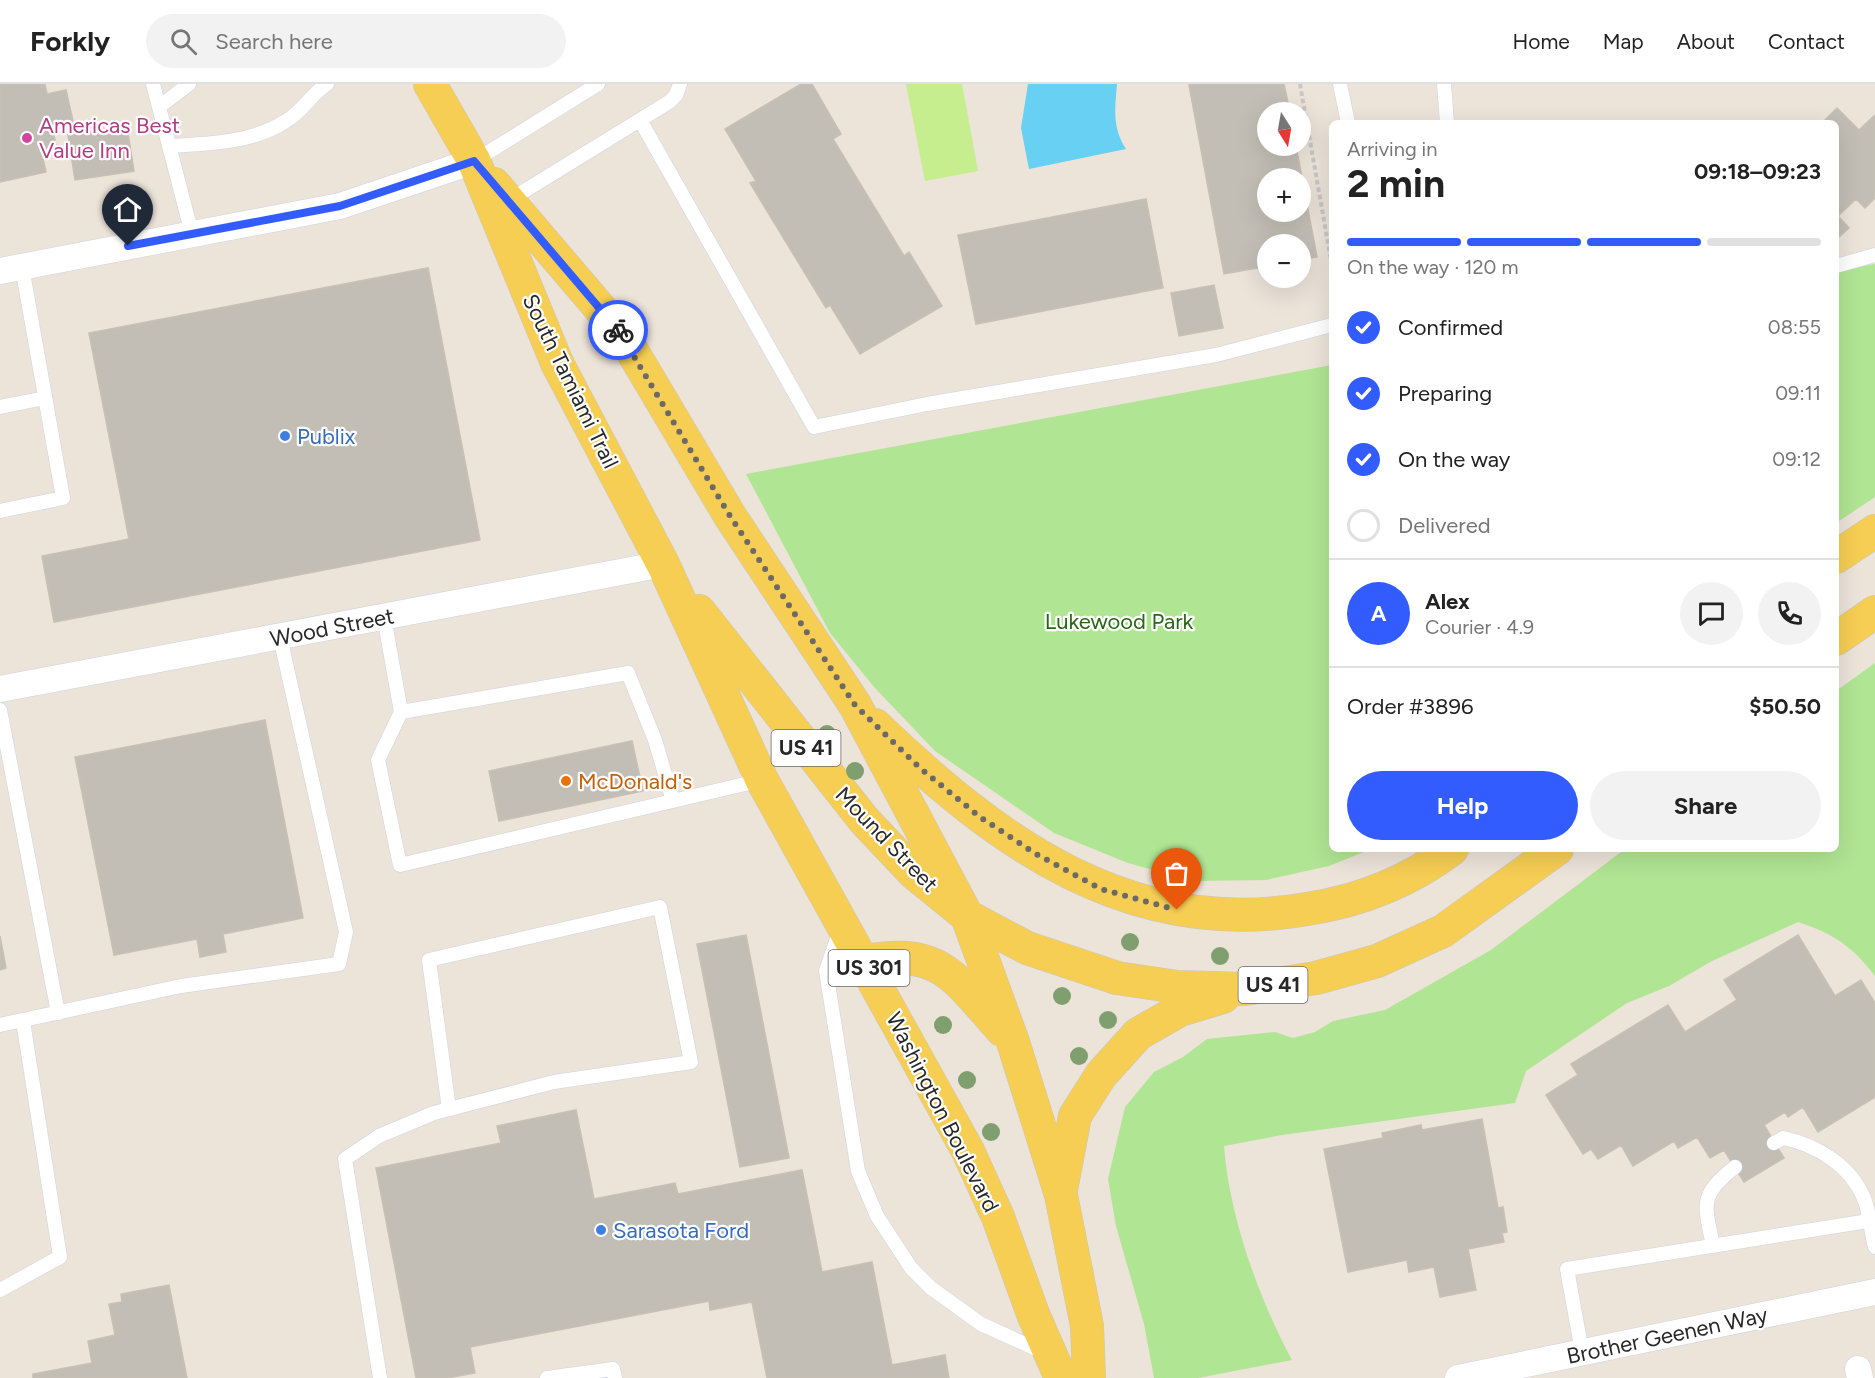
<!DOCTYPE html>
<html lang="en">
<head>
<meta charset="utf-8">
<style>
	body { margin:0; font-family:Figtree,sans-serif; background:#f2f2f2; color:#222; height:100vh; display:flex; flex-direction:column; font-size:22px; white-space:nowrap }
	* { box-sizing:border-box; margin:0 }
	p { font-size:20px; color:#767676 }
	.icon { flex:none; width:33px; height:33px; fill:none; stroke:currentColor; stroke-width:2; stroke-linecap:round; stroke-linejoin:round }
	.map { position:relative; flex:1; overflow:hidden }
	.details { position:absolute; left:1329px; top:36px; width:510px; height:732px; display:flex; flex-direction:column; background:#fff; border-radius:9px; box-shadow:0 6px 24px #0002 }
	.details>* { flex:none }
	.needle { width:39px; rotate:169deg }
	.controls { position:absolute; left:1257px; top:18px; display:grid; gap:12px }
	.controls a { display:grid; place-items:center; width:54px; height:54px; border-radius:50%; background:#fff; box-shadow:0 6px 24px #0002; font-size:30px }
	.pin { position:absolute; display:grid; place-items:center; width:51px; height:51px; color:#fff; margin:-62px -26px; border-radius:50% 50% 50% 0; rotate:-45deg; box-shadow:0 0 6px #0007 }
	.pin .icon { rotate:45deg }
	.courier { position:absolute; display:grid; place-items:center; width:60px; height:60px; margin:-30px; border:4px solid #335cff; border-radius:50%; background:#fff; color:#222; box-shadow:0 2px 8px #0007 }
	.overview em { font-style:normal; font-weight:700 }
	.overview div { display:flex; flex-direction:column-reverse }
	.overview { display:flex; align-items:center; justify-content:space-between; height:102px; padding:0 18px }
	h1 { font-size:39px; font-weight:700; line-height:45px }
	.bar { display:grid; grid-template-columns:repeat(4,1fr); gap:9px 6px; align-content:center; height:72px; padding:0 18px }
	.bar i { height:8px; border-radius:4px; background:#e0e0e0 }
	.bar .active { background:#335cff }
	.bar p { grid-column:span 4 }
	.line { display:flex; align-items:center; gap:15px; padding:0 18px; border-top:2px solid #e0e0e0 }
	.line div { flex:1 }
	.round { display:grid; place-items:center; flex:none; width:63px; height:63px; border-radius:32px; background:#f2f2f2 }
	ol { padding:0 18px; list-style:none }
	li { display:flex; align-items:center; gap:18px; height:66px }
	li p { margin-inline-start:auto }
	li .icon { padding:6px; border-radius:50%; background:#335cff; color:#fff; stroke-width:4 }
	li:last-child { color:#767676 }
	li i { width:33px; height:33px; border:3px solid #e0e0e0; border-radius:50% }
	.action { display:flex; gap:12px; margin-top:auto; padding:12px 18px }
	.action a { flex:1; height:69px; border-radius:36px; background:#335cff; color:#fff; font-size:24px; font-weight:700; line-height:69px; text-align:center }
	.action a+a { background:#f2f2f2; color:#222 }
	header { display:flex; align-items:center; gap:36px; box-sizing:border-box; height:84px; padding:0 30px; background:#fff; border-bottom:2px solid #e0e0e0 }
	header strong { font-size:28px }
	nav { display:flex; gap:33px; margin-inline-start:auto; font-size:21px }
	.search { width:420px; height:54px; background:#f2f2f2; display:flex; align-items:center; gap:15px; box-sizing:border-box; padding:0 21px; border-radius:33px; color:#767676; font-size:22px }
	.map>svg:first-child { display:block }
	.green { fill:#b0e593 }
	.pitch { fill:#c6ed8e }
	.water { fill:#67d0f3 }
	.building { fill:#c3beb5; stroke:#c7c0b3; stroke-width:1.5; fill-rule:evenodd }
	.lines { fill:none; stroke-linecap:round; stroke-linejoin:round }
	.service-casing { stroke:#cfd3e2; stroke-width:15 }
	.minor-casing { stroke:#cfd3e2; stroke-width:27 }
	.primary-casing { stroke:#c7c7c7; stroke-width:34 }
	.path { stroke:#c7c7c7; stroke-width:4; stroke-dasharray:4.5 3; stroke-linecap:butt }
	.service { stroke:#fff; stroke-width:14 }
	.minor { stroke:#fff; stroke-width:26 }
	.primary { stroke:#f6ce54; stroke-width:33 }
	.tree { fill:#809f6e }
	.done { stroke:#6d6966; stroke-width:6; stroke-dasharray:0 10.8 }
	.route { stroke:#335cff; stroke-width:8 }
	.hotel-dot { fill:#d1479c; stroke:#fff; stroke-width:2 }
	.shop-dot { fill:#3f7fe0; stroke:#fff; stroke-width:2 }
	.food-dot { fill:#e8710a; stroke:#fff; stroke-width:2 }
	.labels { text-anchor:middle; stroke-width:4.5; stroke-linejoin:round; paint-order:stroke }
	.shield { fill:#fff; stroke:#686868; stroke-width:1.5 }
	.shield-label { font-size:21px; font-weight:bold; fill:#282828 }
	.hotel-label { font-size:22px; fill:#b23c85; stroke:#fff; text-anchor:start }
	.street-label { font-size:22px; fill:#282828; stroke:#fff }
	.shop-label { font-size:22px; fill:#366cbe; stroke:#fff; text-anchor:start }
	.park-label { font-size:22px; fill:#286717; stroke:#fff }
	.food-label { font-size:22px; fill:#c56008; stroke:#fff; text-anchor:start }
</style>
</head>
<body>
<header>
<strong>Forkly</strong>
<div class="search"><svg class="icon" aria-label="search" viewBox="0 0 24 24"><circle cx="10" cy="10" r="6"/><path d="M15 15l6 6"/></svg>Search here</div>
<nav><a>Home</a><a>Map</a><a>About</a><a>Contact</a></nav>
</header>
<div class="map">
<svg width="1875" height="1294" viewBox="0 0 1875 1294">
	<rect width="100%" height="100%" fill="#ece3d9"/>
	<path class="green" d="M1875,180v233l-39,26v-252z
		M1332,281v484h39l-42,17 -63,14 -72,1 -66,-18 -74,-30 -119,-82 -60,-63 -45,-55 -84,-159z
		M1875,579v313c-23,-30 -41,-42 -77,-54l-86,39 -43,25 -42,17 -101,68 -11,32 -233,32 -58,11c5,70 35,153 68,214l-94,18h-44l-10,-54 -28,-98 -8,-47 17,-72 29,-35 29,-15 24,-18 68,-7 18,6 22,-6 18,-11 52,-11 106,-60 134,-101h211v-158z"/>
	<path class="pitch" d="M906,0h56l16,87 -53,10z"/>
	<path class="water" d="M1028,0h89c-2,25 -5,43 9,65l-97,20 -8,-41z"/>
	<path class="building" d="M0,0h45l2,10 19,-4 7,31 -21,4 5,26 -15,3 4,18 -46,10z
		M801,0h11l29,50 -8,5 71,117 5,-4 33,54 -82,48 -30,-49 -4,3 -76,-125 6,-2 -31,-52z
		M1197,0h87l6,28h-22v34h28l21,111 -17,3v-16h-32v22l-44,8 -35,-189zM1268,94h32v34h-32z
		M1837,24l22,22 16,-15v83l-10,10 -9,-9 -18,17 11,12 -10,9 -3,-3v-111h-14z
		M127,43l7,44 -59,9 -7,-45z
		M1146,115l17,89 -187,36 -18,-89z
		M428,184l52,272 -426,82 -12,-66 87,-17 -40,-206z
		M1214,201l9,43 -44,8 -8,-43z
		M265,636l38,198 -80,16 3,18 -26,5 -3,-18 -83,16 -39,-198z
		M632,657l11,50 -144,30 -10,-50z
		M746,851l43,223 -49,9 -43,-223z
		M1798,851l37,61 26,-16 14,23v94l-57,35 -15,-25 -15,10 -3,-5 -21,13 20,33 -40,24 -20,-32 -14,8 -13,-21 -19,11 -4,-7 -41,25 -12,-21 -23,14 -7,-10 -8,5 -37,-59 32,-20 -7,-11 97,-59 17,27 52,-32 -13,-20z
		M0,852l6,32 -6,2z
		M576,1026l18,89 81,-16 3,11 124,-24 20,102 50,-10 20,103 53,-10 4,23h-182l-15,-76 -42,8 -1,-9 -239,46 5,26 -28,5h-31l-40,-210 125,-25 -4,-17z
		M1482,1035l16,89 5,-1 4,25 -5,1 2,9 -36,7 8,41 -36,7 -6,-30 -25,5 -2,-12 -59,12 -24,-123 59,-11 -1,-5 39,-8 1,5z
		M169,1201l18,93h-154v-4l59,-11 -4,-22 27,-6 -6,-31 13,-2 -1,-8z"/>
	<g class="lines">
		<g class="service-casing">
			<path id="service" d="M153,0l39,150
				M1340,0l8,39
				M1444,0l3,39
				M159,23l30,-23
				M640,36l174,307 113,-23 289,-49 116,-30
				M169,62c39,-2 83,-3 117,-25 18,-11 26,-28 41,-37
				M474,77l124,-77
				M508,117l161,-99 7,-7 4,-11
				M1836,182l39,-11
				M0,323l45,-9
				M0,427l63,-13 -41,-231
				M384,533l17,95
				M0,626l58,303
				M673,717l-18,-61 -27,-67 -227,39 -23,48 22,105 362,-85
				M840,846l-14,41 32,200 19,45 34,52 20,20 50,36 62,28
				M0,941l181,-39 158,-22 7,-32 -66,-295
				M1774,1059l9,-5c34,7 69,28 82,63 5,14 6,31 10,46
				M1713,1162c-8,-41 -15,-50 22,-79
				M0,1206l60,-33 -37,-236
				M1582,1268l-15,-83 308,-49
				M380,1294l-35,-219 34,-23 55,-23 120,-31 137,-20 -31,-155 -231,53 20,149
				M547,1294l66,-9 2,9"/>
		</g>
		<g class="minor-casing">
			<path id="minor" d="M0,187l340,-65 134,-45
				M0,605l663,-125
				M1858,1285l2,9
				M1458,1294l417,-86"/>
		</g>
		<g class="primary-casing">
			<path id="primary" d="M430,0l44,77 83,202 106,201 99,216 206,371 30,66 35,97 28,64
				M494,100l128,150 108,182 125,189 112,211 46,126 48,153 26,131 2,52
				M1836,473l39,-26
				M699,527l165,209 50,53 53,43 60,32 90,30 60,9 68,2 71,-11 61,-17 66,-30 114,-82
				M1836,555l39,-27
				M875,641c122,117 254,215 432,184 52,-8 103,-28 145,-60
				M865,877c76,-14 90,17 137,69
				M1061,1106l14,-74 26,-41 37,-41 42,-24 43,-13"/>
		</g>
		<path class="path" d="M1300,0l32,182"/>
		<use href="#service" class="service"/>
		<use href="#minor" class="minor"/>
		<use href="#primary" class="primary"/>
	</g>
	<g class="tree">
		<circle cx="827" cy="650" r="9"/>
		<circle cx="855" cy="687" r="9"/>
		<circle cx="1130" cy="858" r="9"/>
		<circle cx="1220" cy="872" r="9"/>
		<circle cx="1062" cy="912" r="9"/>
		<circle cx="1108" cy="936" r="9"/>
		<circle cx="943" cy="941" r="9"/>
		<circle cx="1079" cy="972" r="9"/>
		<circle cx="967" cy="996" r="9"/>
		<circle cx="991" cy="1048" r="9"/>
	</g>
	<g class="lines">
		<path class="done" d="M618,246l112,186 125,189 65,63 60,49 56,37 65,35 76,21"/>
		<path class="route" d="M128,162l212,-40 134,-45 144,169"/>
	</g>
	<circle class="hotel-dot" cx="27" cy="54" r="6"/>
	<g class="shop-dot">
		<circle cx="285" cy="352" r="6"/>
		<circle cx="601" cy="1146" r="6"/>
	</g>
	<circle class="food-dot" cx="566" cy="697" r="6"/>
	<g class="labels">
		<g class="shield">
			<rect x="771.5" y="646" width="69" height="36" rx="4.5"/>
			<rect x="828.5" y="866" width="81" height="36" rx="4.5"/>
			<rect x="1238.5" y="883" width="69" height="36" rx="4.5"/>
		</g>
		<g class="shield-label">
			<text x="806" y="671">US 41</text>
			<text x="869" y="891">US 301</text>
			<text x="1273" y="908">US 41</text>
		</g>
		<g class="hotel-label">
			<text x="39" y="49">Americas Best<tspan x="39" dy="25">Value Inn</tspan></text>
		</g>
		<g class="street-label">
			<text transform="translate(571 297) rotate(64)" y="8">South Tamiami Trail</text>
			<text transform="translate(332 543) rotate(-11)" y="8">Wood Street</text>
			<text transform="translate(887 755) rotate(46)" y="8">Mound Street</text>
			<text transform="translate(943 1028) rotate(63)" y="8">Washington Boulevard</text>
			<text transform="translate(1667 1251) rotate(-12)" y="8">Brother Geenen Way</text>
		</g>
		<g class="shop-label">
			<text x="297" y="360">Publix</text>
			<text x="613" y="1154">Sarasota Ford</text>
		</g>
		<g class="park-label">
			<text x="1119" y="545">Lukewood Park</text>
		</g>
		<g class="food-label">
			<text x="578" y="705">McDonald's</text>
		</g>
	</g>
</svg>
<div class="controls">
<a><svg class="needle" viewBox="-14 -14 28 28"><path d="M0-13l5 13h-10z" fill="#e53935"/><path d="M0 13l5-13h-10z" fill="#767676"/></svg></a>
<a>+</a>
<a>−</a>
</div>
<div class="pin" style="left:1177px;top:826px;background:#ea580c"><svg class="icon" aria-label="bag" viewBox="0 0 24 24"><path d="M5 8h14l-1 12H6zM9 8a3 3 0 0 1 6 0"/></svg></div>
<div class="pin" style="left:128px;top:162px;background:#1f2937"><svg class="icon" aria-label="home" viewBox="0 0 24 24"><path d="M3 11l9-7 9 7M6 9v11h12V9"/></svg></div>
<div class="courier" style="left:618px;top:246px"><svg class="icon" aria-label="bike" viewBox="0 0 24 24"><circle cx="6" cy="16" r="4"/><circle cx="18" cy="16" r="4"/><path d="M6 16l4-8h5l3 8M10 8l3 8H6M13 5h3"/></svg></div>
<section class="details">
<div class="overview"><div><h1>2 min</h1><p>Arriving in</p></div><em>09:18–09:23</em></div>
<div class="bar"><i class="active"></i><i class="active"></i><i class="active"></i><i></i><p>On the way · 120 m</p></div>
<ol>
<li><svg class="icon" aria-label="check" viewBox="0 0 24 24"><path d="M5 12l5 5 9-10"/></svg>Confirmed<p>08:55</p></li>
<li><svg class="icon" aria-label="check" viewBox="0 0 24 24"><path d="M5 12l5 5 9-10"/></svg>Preparing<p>09:11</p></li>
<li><svg class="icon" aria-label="check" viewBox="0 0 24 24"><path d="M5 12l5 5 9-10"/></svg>On the way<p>09:12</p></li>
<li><i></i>Delivered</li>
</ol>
<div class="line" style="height:108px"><b class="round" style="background:#335cff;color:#fff">A</b><div><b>Alex</b><p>Courier · 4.9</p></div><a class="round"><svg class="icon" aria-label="chat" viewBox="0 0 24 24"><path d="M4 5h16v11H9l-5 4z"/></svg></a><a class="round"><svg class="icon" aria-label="phone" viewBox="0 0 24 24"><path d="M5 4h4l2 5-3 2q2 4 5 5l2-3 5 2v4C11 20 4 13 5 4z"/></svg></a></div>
<div class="line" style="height:78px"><div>Order #3896</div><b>$50.50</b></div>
<div class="action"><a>Help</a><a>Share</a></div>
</section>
</div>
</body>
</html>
